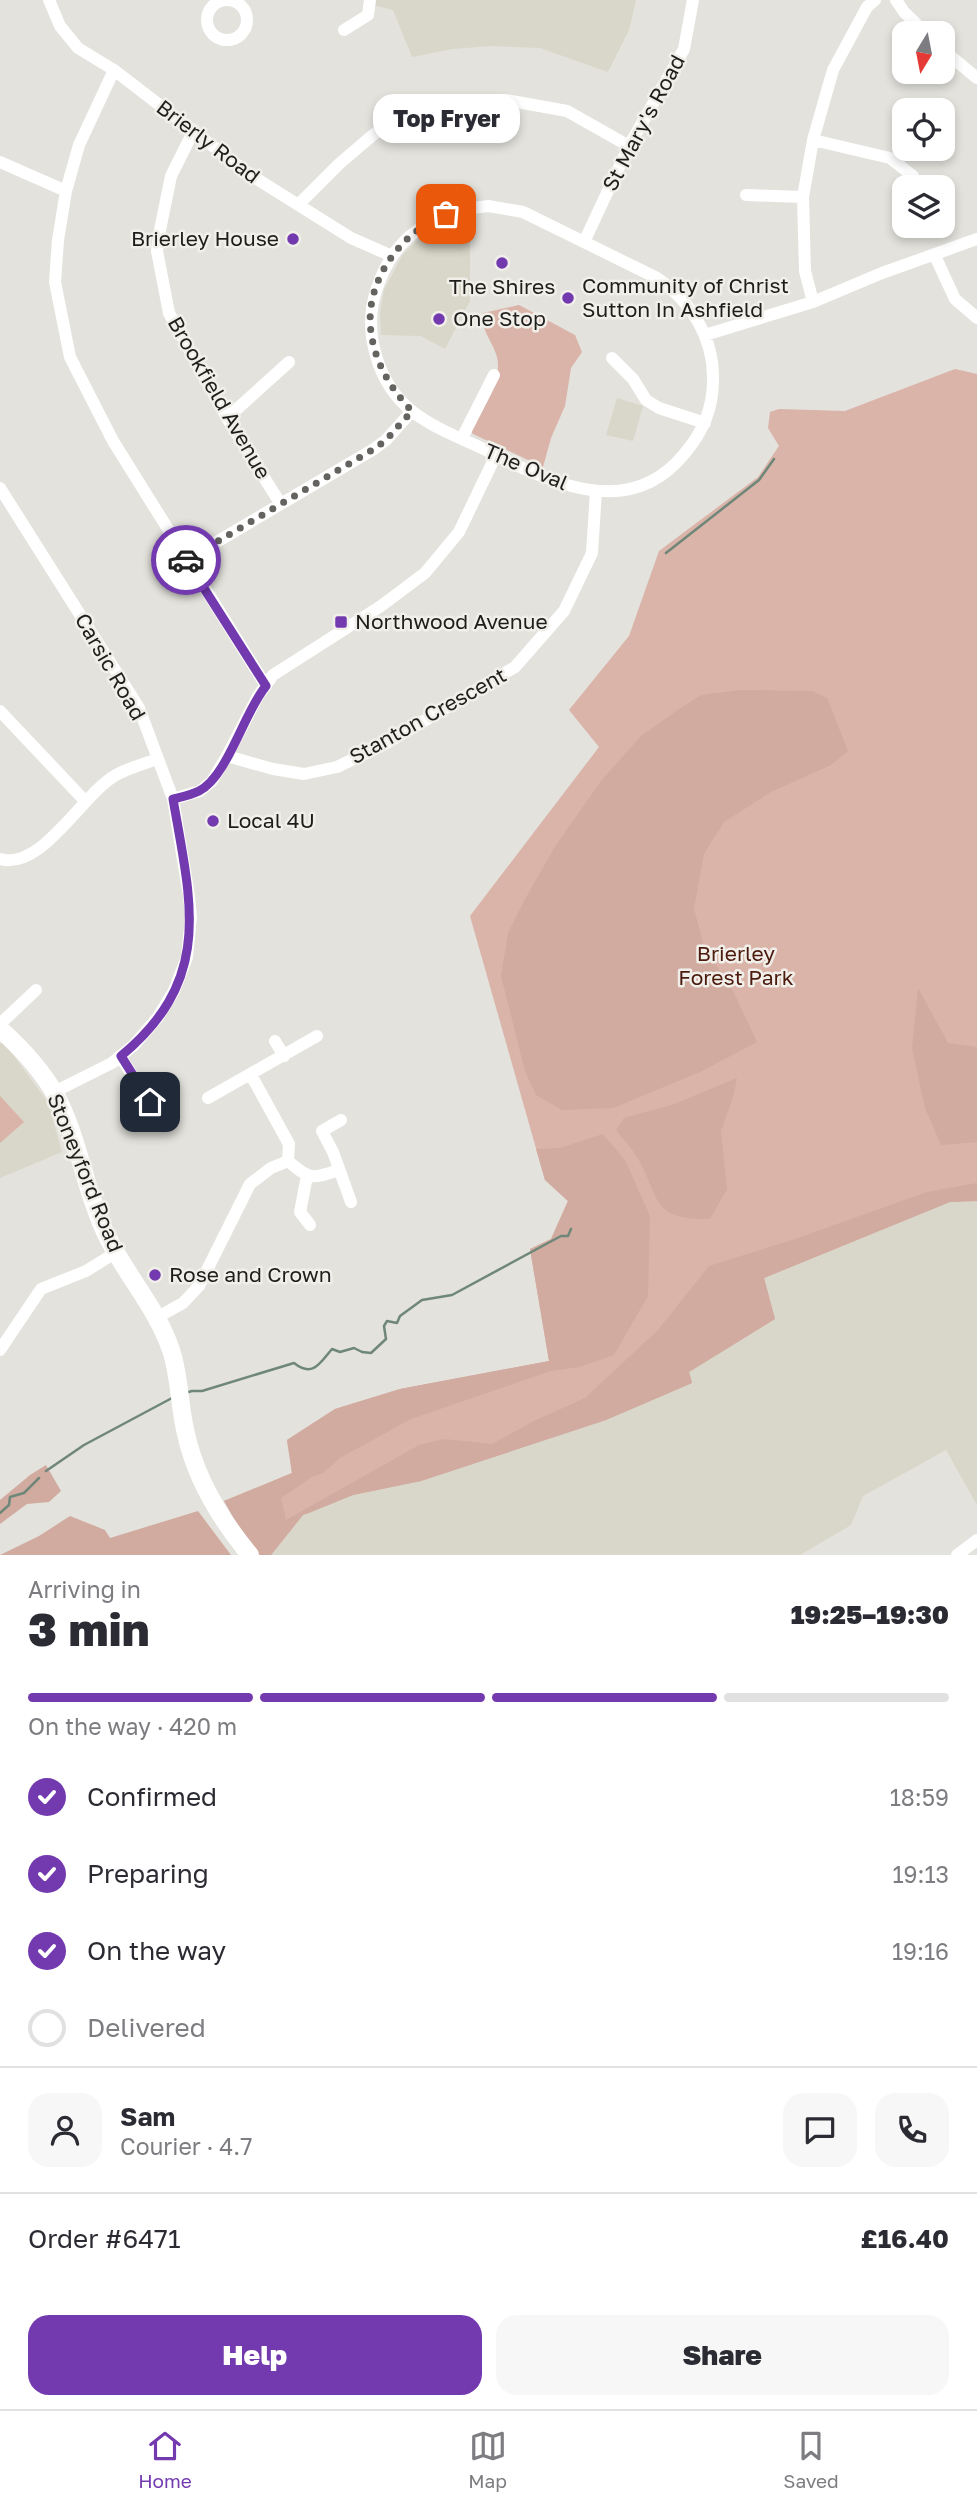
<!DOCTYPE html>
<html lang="en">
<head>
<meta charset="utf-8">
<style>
	body { margin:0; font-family:"Golos Text",sans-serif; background:#f7f7f7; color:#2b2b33; height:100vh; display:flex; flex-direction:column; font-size:26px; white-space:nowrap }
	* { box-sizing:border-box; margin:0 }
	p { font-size:23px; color:#7c7c81 }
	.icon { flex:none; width:38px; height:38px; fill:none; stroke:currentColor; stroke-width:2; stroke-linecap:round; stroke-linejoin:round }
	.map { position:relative; height:1555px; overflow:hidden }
	.sheet { display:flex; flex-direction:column; background:#fff; flex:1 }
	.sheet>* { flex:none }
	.needle { width:46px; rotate:190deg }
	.buttons { position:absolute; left:892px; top:21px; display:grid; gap:14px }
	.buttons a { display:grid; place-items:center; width:63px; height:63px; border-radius:14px; background:#fff; box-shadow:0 4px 10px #0003; font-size:35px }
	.pin { position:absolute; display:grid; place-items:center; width:60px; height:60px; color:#fff; margin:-30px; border-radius:14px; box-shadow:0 4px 10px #0006 }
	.courier { position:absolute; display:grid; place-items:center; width:70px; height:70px; margin:-35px; border:5px solid #733ab0; border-radius:50%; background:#fff; color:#222; box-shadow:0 2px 9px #0007 }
	.bubble { position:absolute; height:49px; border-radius:21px; background:#fff; box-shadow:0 4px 10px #0003; font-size:23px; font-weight:800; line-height:49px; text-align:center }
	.headline em { font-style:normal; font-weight:800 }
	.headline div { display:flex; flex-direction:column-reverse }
	.headline { display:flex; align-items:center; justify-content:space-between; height:119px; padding:0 28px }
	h1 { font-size:46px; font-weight:800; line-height:52px }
	.bar { display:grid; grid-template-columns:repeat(4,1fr); gap:10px 7px; align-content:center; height:84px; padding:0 28px }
	.bar i { height:9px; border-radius:5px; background:#e1e1e2 }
	.bar .selected { background:#733ab0 }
	.bar p { grid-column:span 4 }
	.line { display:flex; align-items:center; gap:18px; padding:0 28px; border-top:2px solid #e1e1e2 }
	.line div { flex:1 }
	.round { display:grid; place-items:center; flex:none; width:74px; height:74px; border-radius:21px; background:#f7f7f7 }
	ol { padding:0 28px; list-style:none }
	li { display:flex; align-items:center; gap:21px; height:77px }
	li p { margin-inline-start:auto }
	li .icon { padding:7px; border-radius:50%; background:#733ab0; color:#fff; stroke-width:4 }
	li:last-child { color:#7c7c81 }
	li i { width:38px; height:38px; border:4px solid #e1e1e2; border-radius:50% }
	.button { display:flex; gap:14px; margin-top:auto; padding:14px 28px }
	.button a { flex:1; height:80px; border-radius:21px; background:#733ab0; color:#fff; font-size:28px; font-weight:800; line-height:80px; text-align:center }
	.button a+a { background:#f7f7f7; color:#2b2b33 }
	.tabs { display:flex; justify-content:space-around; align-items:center; height:98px; border-top:2px solid #e1e1e2; background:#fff; font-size:19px; color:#7c7c81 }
	.tabs a { display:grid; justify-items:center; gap:4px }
	.tabs .selected { color:#733ab0 }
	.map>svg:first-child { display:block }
	.built { fill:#d9d7c9 }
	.green { fill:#dab3a9 }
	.forest { fill:#d1aba0 }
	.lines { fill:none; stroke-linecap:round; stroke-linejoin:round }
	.stream { stroke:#6f8779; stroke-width:2.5 }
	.minor { stroke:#fff; stroke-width:12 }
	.secondary { stroke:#fff; stroke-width:18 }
	.done { stroke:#64635f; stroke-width:7; stroke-dasharray:0 12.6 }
	.route { stroke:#733ab0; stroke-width:9 }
	.poi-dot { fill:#733ab0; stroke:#f1efe9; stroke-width:2.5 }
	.labels { text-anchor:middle; stroke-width:5; stroke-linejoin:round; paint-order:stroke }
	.street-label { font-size:21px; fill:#1f1e1c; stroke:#f1efe9 }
	.poi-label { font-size:21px; fill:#1f1e1c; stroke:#f1efe9; text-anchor:start }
	.park-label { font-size:21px; fill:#4c1b0e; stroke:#f1efe9 }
</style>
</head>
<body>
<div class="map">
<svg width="977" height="1555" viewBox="0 0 977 1555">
	<rect width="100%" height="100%" fill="#e3e2dc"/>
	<path class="built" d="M374,0h262l-7,30 -21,42 -68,-24 -48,-2 -40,3 -40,8 -19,-47 -20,-5z
		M470,217v84l-25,48 -24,-13 -40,-1 -1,-22 4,-23 18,-34 20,-21 8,1 18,-10 2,-5z
		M617,398l26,8 -10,35 -27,-6z
		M3,1041l49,67 1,12 9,32 -62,26v-134z
		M977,1201v304l-31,-55 -83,46 -12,29 -51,30h-529l32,-40 50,-20 68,-14 185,-61 85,-37 -3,-11 87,-53 -12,-41 187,-76z"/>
	<path class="green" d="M519,305l56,30 7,17 -11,16 -6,38 -14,32 -8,29 -70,-33 -2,-3c11,-22 34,-52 25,-77 -5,-15 -15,-23 -13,-41z
		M955,369l22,5v827l-27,1 -186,76 11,41 -86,53 3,11 -86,37 -185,61 -68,14 -50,20 -32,40 -47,-54 68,-28 -5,-33 48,-31 65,-20 149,-28 -19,-112 21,-10 17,-38 -23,-21 -75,-264 129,-169 -30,-37 60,-74 30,-85 99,-74 21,-31 -11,-18 2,-16 9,-3 66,2z
		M0,1096l24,26 -24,21z"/>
	<path class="forest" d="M740,690l72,1 15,7 21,53 -17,14 -60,27 -47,30 -20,32 -10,55 10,37 30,47 23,49 -57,30 -87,36 -51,2 -26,-15 -11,-24 -24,-95 7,-43 16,-32 32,-56 45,-64 40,-45 41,-29 19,-12z
		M918,988l30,55 29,4v95l-36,3 -16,-37 -13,-60z
		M737,1078l-4,19 -12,34 6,58 -17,30c-61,1 -49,-22 -73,-62 -5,-9 -14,-18 -21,-27l8,-12 48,-13z
		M603,1134l22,26 25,56 -2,80 -34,59 -35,12 -28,4 -140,48 -71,39 -17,15 -11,4 -31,21 5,22 133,-75 25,-6 48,5 42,-23 51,-23 73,-68 51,-64 86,-27 132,-47 50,-9v18l-27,1 -186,76 11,41 -86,53 3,11 -86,37 -185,61 -68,14 -44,18 -6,2 -32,40h-13l-18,-25 -16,-29 68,-28 -5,-33 48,-31 65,-20 149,-28 -19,-112 21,-10 17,-38 -23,-21 -9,-31 24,-1z
		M46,1465l15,26 -12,11 -22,2 -27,20v-24l30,-25z
		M198,1511l33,44h-231l39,-19 31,-20 35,14 5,8z"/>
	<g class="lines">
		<path class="stream" d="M666,553l93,-73 15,-21
			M185,1393l7,-2h10l92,-28c19,15 26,0 38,-14l8,3 14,-4 8,4 9,1 15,-14 -2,-13 3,-5 10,2 3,-7 22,-16 30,-5 109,-59h7l3,-7
			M46,1471l38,-26 88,-47
			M0,1513l9,-8 1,-8 14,-4 15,-15"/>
		<path class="minor" d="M207 20a20 20 0 1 1 40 0a20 20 0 1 1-40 0Z
			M49,0l11,26 18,22 36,22 135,104 102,64 41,18
			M896,0l8,12 22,21
			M344,30l24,-15 2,-15
			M943,50l34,28
			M114,70l-35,75 -13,46 -8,49 -3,42 15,75 43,84 153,245
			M194,130l-23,46 -12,59 -2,16 12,62 58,105 53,85
			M813,140l77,18 23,18
			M0,162l66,29
			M746,195l57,2
			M298,205l41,-41 35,-30 46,-23 44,-10 42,-1 61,11 62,35
			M488,206l35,6 134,66c34,23 57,60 56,102 0,28 -10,52 -28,73 -55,69 -134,30 -197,-2 -25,-12 -53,-22 -75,-39 -36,-28 -51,-82 -36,-124 18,-54 57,-76 111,-82z
			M584,242l45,-96 55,-97 9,-49
			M935,256l20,43 22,19
			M813,302l-8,-31 -2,-74 10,-57 20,-70 34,-63 8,-7
			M705,335l108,-33 69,-29 95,-34
			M612,358l21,21 13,21 13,8 46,15
			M227,418l62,-56
			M462,438l32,-63
			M0,488l139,220 34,91 16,97 2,21 -4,40 -13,34 -16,26 -24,28 -22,18 -58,29
			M186,560l188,-111 12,-9 26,-29
			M0,711l85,90
			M227,756l46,13 31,5 33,-7 48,-23 130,-77 49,-56 28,-58 4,-62
			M173,799l27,-8 12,-10 15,-25 31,-60 15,-21 108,-69 44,-33 34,-41 37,-77
			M0,859c42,12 82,-65 116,-84 12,-7 28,-11 41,-16
			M0,1024l36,-34
			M275,1041l9,15
			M120,1056l30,47
			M208,1098l109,-62
			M341,1120l-19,11 11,21 18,50
			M288,1161c22,19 24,18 51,9
			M307,1176l-7,36 10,13
			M156,1318l27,-15 16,-17 51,-102 21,-16 17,-7 1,-17 -38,-69
			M0,1350l41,-61 45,-18 29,-18
			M957,1555l20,-15"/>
		<path class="secondary" d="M0,1029c21,19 41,40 55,65 24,43 29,95 51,140 19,40 51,74 65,116 9,27 8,56 15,84 10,45 35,86 64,121"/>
	</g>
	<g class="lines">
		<path class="done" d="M186,560l188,-111 12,-9 26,-29c-21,-22 -37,-48 -41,-79 -7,-51 30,-100 75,-118"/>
		<path class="route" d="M150,1102l-29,-46c93,-77 70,-153 52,-257 8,-2 18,-4 26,-8 29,-15 45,-79 67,-105l-80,-126"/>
	</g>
	<g class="poi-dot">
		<circle cx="293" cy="239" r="7"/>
		<circle cx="502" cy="263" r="7"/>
		<circle cx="568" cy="298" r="7"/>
		<circle cx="439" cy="319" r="7"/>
		<rect x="334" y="615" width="14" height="14" rx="3.5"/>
		<circle cx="213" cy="821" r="7"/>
		<circle cx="155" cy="1275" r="7"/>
	</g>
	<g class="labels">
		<g class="street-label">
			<text transform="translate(644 123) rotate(-62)" y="7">St Mary's Road</text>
			<text transform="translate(208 142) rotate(37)" y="7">Brierly Road</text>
			<text transform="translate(219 398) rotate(60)" y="7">Brookfield Avenue</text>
			<text transform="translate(526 467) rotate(23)" y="7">The Oval</text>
			<text transform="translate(110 667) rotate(60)" y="7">Carsic Road</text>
			<text transform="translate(428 716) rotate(-29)" y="7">Stanton Crescent</text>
			<text transform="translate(85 1173) rotate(68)" y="7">Stoneyford Road</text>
		</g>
		<g class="poi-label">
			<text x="279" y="246" text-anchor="end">Brierley House</text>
			<text x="582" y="293">Community of Christ<tspan x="582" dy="24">Sutton In Ashfield</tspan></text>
			<text x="502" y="294" text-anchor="middle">The Shires</text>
			<text x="453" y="326">One Stop</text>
			<text x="355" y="629">Northwood Avenue</text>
			<text x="227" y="828">Local 4U</text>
			<text x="169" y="1282">Rose and Crown</text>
		</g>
		<g class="park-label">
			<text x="736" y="961">Brierley<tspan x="736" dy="24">Forest Park</tspan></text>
		</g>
	</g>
</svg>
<div class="buttons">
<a><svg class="needle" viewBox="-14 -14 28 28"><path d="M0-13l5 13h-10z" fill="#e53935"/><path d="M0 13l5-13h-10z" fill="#7c7c81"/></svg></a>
<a><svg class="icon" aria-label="locate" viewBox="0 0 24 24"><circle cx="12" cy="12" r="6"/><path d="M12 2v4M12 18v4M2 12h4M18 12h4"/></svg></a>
<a><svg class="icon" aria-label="layers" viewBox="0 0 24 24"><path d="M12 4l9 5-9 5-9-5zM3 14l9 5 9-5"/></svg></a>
</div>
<div class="pin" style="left:446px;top:214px;background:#ea580c"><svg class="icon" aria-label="bag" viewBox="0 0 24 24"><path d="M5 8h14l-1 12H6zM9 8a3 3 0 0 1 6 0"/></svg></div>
<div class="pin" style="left:150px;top:1102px;background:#1f2937"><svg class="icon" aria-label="home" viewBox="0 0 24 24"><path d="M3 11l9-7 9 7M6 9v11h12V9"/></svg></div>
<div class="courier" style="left:186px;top:560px"><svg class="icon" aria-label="car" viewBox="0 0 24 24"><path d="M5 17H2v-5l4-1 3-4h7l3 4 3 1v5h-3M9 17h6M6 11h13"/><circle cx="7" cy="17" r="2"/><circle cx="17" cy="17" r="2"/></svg></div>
<div class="bubble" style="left:373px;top:94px;width:147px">Top Fryer</div>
</div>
<section class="sheet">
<div class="headline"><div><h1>3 min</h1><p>Arriving in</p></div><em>19:25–19:30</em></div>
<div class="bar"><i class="selected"></i><i class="selected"></i><i class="selected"></i><i></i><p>On the way · 420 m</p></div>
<ol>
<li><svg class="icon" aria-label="check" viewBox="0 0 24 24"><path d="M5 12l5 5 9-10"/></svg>Confirmed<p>18:59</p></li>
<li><svg class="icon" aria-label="check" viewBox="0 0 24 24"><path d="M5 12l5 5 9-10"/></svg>Preparing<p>19:13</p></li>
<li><svg class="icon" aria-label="check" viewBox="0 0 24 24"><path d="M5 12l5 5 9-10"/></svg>On the way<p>19:16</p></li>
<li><i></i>Delivered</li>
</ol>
<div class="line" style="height:126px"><a class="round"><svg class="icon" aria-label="person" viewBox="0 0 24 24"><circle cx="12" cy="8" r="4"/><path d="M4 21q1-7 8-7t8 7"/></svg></a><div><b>Sam</b><p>Courier · 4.7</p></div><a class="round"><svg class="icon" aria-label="chat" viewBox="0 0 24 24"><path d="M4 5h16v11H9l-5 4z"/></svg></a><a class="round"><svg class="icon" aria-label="phone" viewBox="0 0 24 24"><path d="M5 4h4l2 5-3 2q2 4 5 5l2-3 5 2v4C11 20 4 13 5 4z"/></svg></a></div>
<div class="line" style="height:91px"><div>Order #6471</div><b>£16.40</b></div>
<div class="button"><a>Help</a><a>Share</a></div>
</section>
<nav class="tabs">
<a class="selected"><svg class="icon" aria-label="home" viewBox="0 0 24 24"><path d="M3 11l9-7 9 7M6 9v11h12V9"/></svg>Home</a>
<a><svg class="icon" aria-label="map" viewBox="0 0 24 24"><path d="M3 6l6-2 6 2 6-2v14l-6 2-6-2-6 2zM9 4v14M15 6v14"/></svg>Map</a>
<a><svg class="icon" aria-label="saved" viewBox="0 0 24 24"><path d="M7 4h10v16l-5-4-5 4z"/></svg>Saved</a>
</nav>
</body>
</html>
